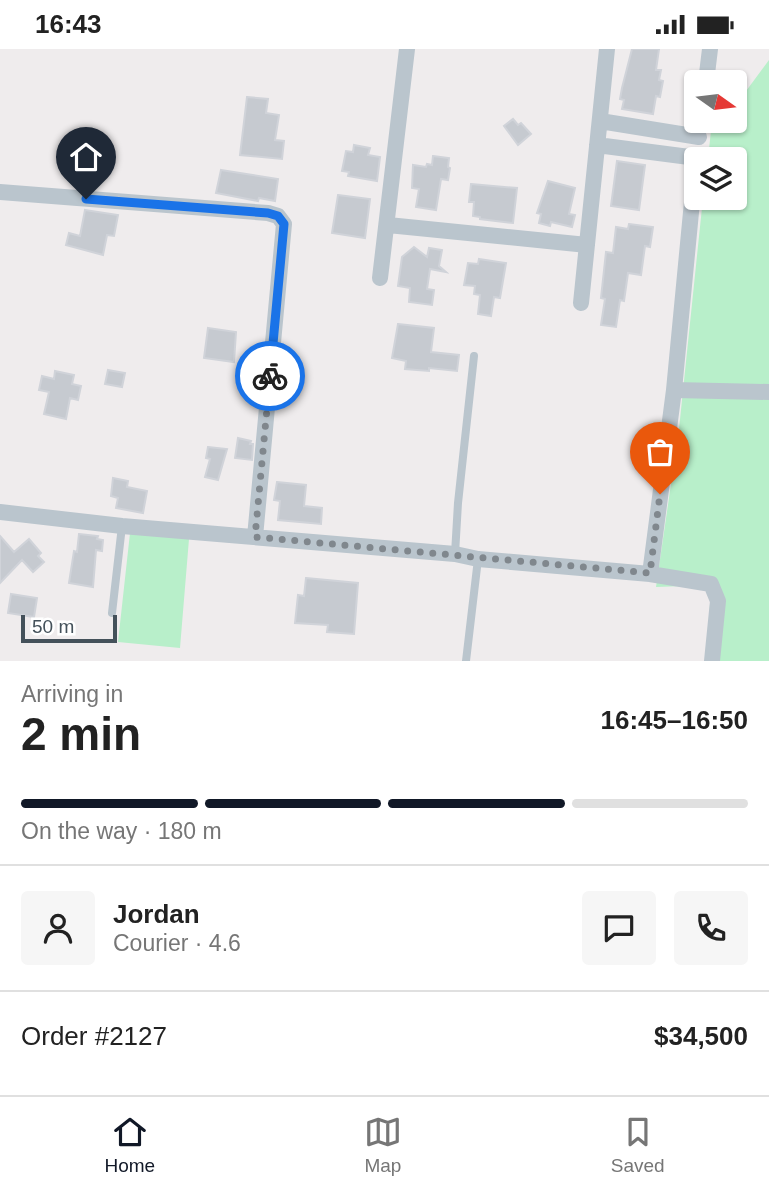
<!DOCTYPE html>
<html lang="en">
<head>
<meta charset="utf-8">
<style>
	body { margin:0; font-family:Arial,sans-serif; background:#f6f6f6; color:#222; height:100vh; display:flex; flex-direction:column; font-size:26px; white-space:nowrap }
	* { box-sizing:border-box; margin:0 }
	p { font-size:23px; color:#767676 }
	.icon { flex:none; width:38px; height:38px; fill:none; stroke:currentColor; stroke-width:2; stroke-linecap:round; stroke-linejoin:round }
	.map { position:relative; height:612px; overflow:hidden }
	.drawer { display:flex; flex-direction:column; background:#fff; flex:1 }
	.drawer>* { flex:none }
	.needle { width:46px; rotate:104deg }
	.controls { position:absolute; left:684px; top:21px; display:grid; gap:14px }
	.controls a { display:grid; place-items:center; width:63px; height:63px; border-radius:7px; background:#fff; box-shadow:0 2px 5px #0004; font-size:35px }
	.scale { position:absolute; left:21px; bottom:18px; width:96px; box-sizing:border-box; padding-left:7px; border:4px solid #44515a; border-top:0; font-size:19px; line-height:24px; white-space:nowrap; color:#44515a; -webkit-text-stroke:5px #fff; paint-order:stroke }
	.pin { position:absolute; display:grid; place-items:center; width:60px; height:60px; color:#fff; margin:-72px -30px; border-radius:50% 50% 50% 0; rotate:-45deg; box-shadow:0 0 7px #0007 }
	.pin .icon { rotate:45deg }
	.courier { position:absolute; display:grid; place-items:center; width:70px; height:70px; margin:-35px; border:5px solid #1a73e8; border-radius:50%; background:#fff; color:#222; box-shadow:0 2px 9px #0007 }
	.headline em { font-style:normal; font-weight:800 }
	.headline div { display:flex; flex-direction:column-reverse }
	.headline { display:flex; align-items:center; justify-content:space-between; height:119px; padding:0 21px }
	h1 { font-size:46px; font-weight:800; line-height:52px }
	.bar { display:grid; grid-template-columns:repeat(4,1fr); gap:10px 7px; align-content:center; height:84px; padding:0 21px }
	.bar i { height:9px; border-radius:5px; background:#e0e0e0 }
	.bar .active { background:#111827 }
	.bar p { grid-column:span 4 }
	.line { display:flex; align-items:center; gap:18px; padding:0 21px; border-top:2px solid #e0e0e0 }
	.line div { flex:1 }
	.round { display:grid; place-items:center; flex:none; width:74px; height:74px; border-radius:7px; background:#f6f6f6 }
	.status { display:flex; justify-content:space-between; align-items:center; height:49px; padding:0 35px; background:#fff; direction:ltr }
	.status svg { height:19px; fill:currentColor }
	.tab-bar { display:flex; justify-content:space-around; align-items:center; height:98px; border-top:2px solid #e0e0e0; background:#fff; font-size:19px; color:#767676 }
	.tab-bar a { display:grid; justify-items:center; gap:4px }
	.tab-bar .active { color:#111827 }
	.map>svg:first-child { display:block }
	.green { fill:#b8efca }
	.building { fill:#c6cad0; stroke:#d0d3d9; stroke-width:2 }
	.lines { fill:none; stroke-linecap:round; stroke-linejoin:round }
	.lane { stroke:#bac5cd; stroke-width:8 }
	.street { stroke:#bac5cd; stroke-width:16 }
	.done { stroke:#80878d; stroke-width:7; stroke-dasharray:0 12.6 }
	.route { stroke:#1a73e8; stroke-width:9 }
</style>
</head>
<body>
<div class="status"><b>16:43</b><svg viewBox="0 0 49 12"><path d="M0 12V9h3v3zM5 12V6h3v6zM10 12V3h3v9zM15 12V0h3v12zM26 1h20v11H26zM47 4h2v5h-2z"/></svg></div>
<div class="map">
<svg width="769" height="612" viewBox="0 0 769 612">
	<rect width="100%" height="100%" fill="#efeced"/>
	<path class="green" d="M769,11v601h-62l4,-76 -55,2 23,-158 24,-231h32v-39h-27l4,-38h23v-15z
		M130,484l59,6 -9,109 -62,-6z"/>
	<path class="building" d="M632,0h27l-3,21h5l-2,10 4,1 -3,16 -4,-1 -3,18 -31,-5 2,-9 -4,-1 2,-11z
		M247,48l21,2 -2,14 13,2 -4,25 9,1 -2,18 -42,-4z
		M513,70l5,6 3,-2 10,11 -13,11 -14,-19z
		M354,96l16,3 -2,7 12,2 -3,24 -29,-5 1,-4 -7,-1 4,-20 7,1z
		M433,107l16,2 -1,9 2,1 -2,12 -7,-1 -5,31 -20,-3 3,-18 -7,-1 1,-23 13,2 1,-3 5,1z
		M617,112l28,4 -6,45 -28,-4z
		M221,121l57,9 -3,22 -16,-3 -1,3 -42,-8z
		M548,132l27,7 -6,26 6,1 -3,12 -21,-5 -1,4 -11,-3 2,-9 -4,-1z
		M471,135l46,4 -4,35 -33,-4v-2l-7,-1 1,-14h-5z
		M338,146l32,4 -5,39 -33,-5z
		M85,161l33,5 -4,21 -7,-1 -4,20 -37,-10 3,-12 11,3z
		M629,175l24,3 -3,20 -5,-1 -4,29 -13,-2 -4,28 -4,-1 -4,27 -15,-2 4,-26 -4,-1 5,-46 7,1 3,-26 12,2z
		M414,198l13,10 2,-9 13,2 -3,16 7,6 -16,-3 -3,20 7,1 -2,15 -23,-3 1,-14 -12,-2 4,-29z
		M479,210l27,4 -6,35 -6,-1 -3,19 -13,-2 2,-19 -6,-1 1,-8 -11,-1 4,-22 10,1z
		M398,275l36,4 -3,24 28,3 -2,16 -28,-3v3l-24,-2 1,-8 -14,-3z
		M208,279l28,4 -2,30 -30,-4z
		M108,321l17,3 -3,14 -17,-3z
		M55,322l19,4 -2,9 9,2 -3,14 -8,-2 -4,21 -22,-5 5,-22 -10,-2 3,-14 12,3z
		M238,389l13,3 -1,3h3l-1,16 -17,-2z
		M208,398l19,2 -9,31 -13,-3 5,-18 -4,-1z
		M113,429l15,3 -1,6 20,4 -4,22 -27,-5 2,-10 -7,-2z
		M277,433l29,3 -2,21 18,2 -1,16 -43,-4 2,-19 -6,-1z
		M79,485l19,2 -1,3 6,1 -1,11 -6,-1 -3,37 -24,-4 5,-32 3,1z
		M0,487l14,16 15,-13 12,14 -3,3 6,6 -11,10 -11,-12 -22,23z
		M306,529l52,5 -4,51 -27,-2 1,-7 -33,-2 3,-28 6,1z
		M11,545l26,4 -3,19 -26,-4z"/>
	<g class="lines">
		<path class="lane" d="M455,505l3,-51 16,-147
			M112,564l10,-87
			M466,612l12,-102"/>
		<path class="street" d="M706,33l4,-33
			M600,72l99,16
			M597,96l100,13
			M0,143l268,21 10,3 6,8 -29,313
			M388,176l199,20
			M380,229l27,-229
			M581,254l26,-254
			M674,341l95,2
			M0,463l122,14 333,28 23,5 172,15 61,10 7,17 -6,60
			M650,525l24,-184 22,-230"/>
	</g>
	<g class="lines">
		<path class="done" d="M270,327l-15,161 395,36 10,-79"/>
		<path class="route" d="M86,150l182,14 10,3 6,8 -14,152"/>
	</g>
</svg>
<div class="controls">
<a><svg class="needle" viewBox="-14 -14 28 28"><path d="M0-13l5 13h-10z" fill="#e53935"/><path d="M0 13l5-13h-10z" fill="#767676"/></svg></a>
<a><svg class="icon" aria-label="layers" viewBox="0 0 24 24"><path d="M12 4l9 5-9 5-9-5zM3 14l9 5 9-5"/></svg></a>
</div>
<div class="scale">50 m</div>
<div class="pin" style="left:660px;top:445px;background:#ea580c"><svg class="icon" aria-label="bag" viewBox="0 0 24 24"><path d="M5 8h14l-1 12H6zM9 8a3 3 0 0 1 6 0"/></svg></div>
<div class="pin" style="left:86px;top:150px;background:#1f2937"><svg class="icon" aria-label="home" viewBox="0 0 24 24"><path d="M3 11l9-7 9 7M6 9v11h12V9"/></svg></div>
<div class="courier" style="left:270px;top:327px"><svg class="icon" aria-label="bike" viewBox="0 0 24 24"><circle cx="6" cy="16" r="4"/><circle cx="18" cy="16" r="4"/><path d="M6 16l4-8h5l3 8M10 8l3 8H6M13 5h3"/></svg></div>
</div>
<section class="drawer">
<div class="headline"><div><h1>2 min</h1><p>Arriving in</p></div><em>16:45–16:50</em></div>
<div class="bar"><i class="active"></i><i class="active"></i><i class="active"></i><i></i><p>On the way · 180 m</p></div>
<div class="line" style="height:126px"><a class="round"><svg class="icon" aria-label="person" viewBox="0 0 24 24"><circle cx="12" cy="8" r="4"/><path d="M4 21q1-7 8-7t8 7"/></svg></a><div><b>Jordan</b><p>Courier · 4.6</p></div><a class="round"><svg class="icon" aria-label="chat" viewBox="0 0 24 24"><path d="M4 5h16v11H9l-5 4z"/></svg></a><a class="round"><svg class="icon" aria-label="phone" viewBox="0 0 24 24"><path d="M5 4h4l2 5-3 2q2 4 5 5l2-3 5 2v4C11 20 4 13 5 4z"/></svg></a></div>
<div class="line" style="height:91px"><div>Order #2127</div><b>$34,500</b></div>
</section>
<nav class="tab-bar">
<a class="active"><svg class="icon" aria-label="home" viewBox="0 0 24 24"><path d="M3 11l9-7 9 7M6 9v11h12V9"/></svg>Home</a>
<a><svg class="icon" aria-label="map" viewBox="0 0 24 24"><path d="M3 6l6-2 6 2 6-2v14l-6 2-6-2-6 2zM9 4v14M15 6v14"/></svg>Map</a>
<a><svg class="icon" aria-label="saved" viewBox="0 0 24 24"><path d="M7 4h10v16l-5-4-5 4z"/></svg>Saved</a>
</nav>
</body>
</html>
